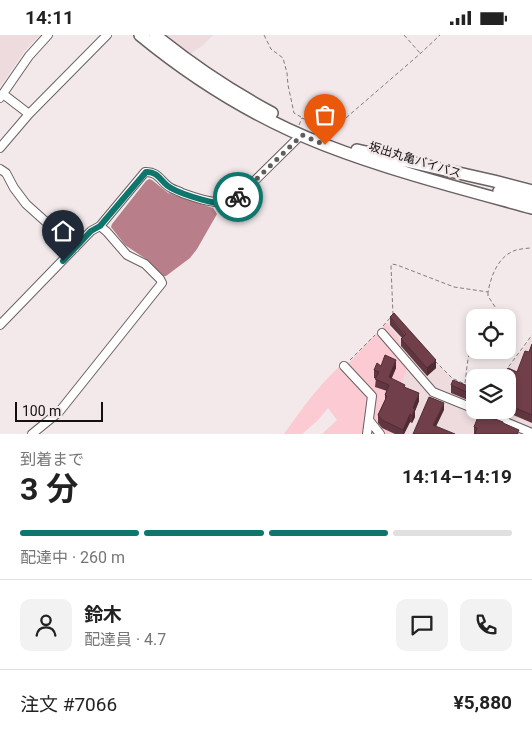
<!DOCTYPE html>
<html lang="ja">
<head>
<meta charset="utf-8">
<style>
	body { margin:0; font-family:Roboto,"Noto Sans JP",sans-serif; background:#f2f2f2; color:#222; height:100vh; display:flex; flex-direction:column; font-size:19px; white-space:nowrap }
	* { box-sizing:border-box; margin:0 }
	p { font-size:16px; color:#767676 }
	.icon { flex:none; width:28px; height:28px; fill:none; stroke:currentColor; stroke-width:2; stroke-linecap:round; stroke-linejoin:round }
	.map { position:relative; height:399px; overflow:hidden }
	.side { display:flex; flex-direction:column; background:#fff; flex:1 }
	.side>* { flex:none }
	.buttons { position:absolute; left:466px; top:274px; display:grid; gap:10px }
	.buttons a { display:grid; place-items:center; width:50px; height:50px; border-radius:10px; background:#fff; box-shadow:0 2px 8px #0003; font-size:25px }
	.scale { position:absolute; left:15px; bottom:12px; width:88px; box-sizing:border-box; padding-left:5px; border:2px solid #131010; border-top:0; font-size:14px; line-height:18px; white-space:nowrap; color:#131010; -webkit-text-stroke:4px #f3e9eb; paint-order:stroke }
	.pin { position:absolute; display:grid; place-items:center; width:42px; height:42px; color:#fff; margin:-51px -21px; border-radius:50% 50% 50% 0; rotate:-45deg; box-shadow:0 0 5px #0007 }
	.pin .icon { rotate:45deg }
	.courier { position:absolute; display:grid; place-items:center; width:50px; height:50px; margin:-25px; border:4px solid #0f766e; border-radius:50%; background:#fff; color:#222; box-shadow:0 1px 6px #0007 }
	.overview em { font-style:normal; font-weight:700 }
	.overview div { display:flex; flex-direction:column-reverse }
	.overview { display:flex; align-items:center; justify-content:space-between; height:85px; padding:0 20px }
	h1 { font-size:32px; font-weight:700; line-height:38px }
	.bar { display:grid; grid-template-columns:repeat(4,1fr); gap:8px 5px; align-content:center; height:60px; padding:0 20px }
	.bar i { height:6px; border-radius:4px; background:#e0e0e0 }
	.bar .active { background:#0f766e }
	.bar p { grid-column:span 4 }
	.line { display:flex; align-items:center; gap:12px; padding:0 20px; border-top:1px solid #e0e0e0 }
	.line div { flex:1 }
	.round { display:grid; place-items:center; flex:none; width:52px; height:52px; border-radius:10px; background:#f2f2f2 }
	.status { display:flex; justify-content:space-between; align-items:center; height:35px; padding:0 25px; background:#fff; direction:ltr }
	.status svg { height:14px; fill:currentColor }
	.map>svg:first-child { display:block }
	.built { fill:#eddbde }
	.green { fill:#fbcad3 }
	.water { fill:#b87f8a }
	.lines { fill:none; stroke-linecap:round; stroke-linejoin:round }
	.minor-casing { stroke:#696162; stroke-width:10 }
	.highway-casing { stroke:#696162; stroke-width:14 }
	.path { stroke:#827b7c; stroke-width:1; stroke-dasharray:4 2.5; stroke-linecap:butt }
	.minor { stroke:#fff; stroke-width:8 }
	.highway { stroke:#fff; stroke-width:11 }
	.wall { fill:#613640 }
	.shaded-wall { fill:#4f2c34 }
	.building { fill:#713f4a; stroke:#4f2c34 }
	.done { stroke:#615c5d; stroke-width:5; stroke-dasharray:0 9 }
	.route { stroke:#0f766e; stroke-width:6 }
	.labels { text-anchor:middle; stroke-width:5; stroke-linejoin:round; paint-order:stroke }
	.street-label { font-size:12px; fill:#131010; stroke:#f3e9eb }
</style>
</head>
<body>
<div class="status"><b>14:11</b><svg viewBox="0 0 49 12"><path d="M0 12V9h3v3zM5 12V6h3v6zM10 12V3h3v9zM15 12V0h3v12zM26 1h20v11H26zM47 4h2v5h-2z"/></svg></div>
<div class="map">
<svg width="532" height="399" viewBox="0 0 532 399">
	<rect width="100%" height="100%" fill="#f3e9eb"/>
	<path class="built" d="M0,0h40l-13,13 -27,39z
		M167,0h46l-11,11 -6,4 -5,4z
		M392,283l55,56 8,8 20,11v17h33v-33h-6l30,-40v97h-150l-35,-69z"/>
	<path class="green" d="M386,288l12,15 7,17 1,17 -12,27 7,35h-79l15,-14 -9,-12 -10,12 -16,14h-18c18,-25 33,-47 56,-68l26,27 -19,-28z"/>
	<path class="water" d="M149,144l3,1 16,13 45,15 4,6 -20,35 -7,9 -24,18h-3l-17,-17 -21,-14 -14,-18 1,-3 34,-43z"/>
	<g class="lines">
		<g class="minor-casing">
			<path id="minor" d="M3,59l26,20
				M0,63l29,-42 19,-21
				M0,113l29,-34 78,-79
				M0,134l6,4 8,15 12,16 49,44
				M0,290l91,-94 9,-5 45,-54c14,-1 16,11 26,16 3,2 8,3 11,5 17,6 33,11 50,10l69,-68
				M382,298l51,59 42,17
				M344,331l28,30 -5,38
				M477,375l55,23
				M369,385l11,14
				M32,399l27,-22 103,-129 -2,-4 -15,-15 -18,-9 -20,-23 -7,-6"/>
		</g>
		<g class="highway-casing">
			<path id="highway" d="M140,0c56,46 118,84 185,110 67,26 138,44 207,63
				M155,0c37,30 76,56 117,78
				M357,115l137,31 38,10
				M499,156l33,9"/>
		</g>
		<path class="path" d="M264,0l7,14 12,9 4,15 1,12 6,28 7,4
			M404,0l16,18
			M299,90l3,-7 30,12 89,-77 19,-18
			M488,257v4l11,17 -3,4
			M393,280l-2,-49 1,-2 5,1 57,22 34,5c3,-16 10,-36 28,-42 5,-1 11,-2 16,-2
			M383,291l7,-8
			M350,325l25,-25
			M435,326l17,17 23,11
			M501,342l31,-42
			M465,348c2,-12 2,-33 10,-42"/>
		<use href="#minor" class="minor"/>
		<use href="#highway" class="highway"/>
	</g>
	<path class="wall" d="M390,282l46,51 -9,8 -26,-30v-7l1,-1 -12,-13z
		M532,309v79l-28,-12v-1h4v-33l9,-5 12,-20z
		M381,331l15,2 -5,11 14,8 14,14 -4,10v6l-3,6 -2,-1 -6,12h-9l-13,-6 -4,-5v-8l7,-15v-5l2,-4 -12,-4 1,-9h-2v-8z
		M451,350l24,4v14l-24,-10z
		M503,389l16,10h-45v-7z"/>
	<path class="shaded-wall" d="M396,325v8l-7,17v-8z
		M436,325v8l-9,8v-8z
		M419,358v8l-4,10v6l-3,6v-7l1,-8z
		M444,368v7l-11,23v-8z
		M410,379v8l-6,12h-1v-4z"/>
	<path class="building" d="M394,278l42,47 -9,8 -26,-29 5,-5 -16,-17z
		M532,309v71l-24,-10v-11l2,-7 -2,-1v-9h-6l6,-9 9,4 8,-21 4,1z
		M385,320l11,5 -7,17 16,8 -1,2 15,6 -6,15 2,1 -3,7 -2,-2 -7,16 -21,-10 -4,-5 9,-19 -2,-1 4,-10 -14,-6 4,-7 -5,-2 3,-7 4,3z
		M453,345l22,9v7l-24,-11z
		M429,362l15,6 -11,22 22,9h-42z
		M479,379l16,6v-1l8,3v1l16,7 -2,4h-42l2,-6 -3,-1z"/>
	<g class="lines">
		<path class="done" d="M238,162l64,-62 23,10"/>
		<path class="route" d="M63,226l28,-30 9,-5 46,-54c13,-1 15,11 25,16 10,6 52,20 62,15 2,-2 3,-4 5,-6"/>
	</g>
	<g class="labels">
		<g class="street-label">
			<text transform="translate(415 125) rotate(17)" y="4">坂出丸亀バイパス</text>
		</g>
	</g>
</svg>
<div class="buttons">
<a><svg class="icon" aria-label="locate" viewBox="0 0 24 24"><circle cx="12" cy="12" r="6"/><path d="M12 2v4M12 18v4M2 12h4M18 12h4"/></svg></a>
<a><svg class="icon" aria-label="layers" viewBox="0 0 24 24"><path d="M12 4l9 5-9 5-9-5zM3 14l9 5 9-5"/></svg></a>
</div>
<div class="scale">100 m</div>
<div class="pin" style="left:325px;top:110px;background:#ea580c"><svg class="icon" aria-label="bag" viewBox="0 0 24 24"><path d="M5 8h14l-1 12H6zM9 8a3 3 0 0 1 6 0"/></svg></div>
<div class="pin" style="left:63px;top:226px;background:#1f2937"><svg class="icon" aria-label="home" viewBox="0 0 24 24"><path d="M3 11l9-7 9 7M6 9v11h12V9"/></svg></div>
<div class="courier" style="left:238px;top:162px"><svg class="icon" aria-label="bike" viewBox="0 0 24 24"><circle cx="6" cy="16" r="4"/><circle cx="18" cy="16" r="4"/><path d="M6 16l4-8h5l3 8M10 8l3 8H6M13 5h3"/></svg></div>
</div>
<section class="side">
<div class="overview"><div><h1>3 分</h1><p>到着まで</p></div><em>14:14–14:19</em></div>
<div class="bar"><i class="active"></i><i class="active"></i><i class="active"></i><i></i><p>配達中 · 260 m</p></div>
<div class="line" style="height:90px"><a class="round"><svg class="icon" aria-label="person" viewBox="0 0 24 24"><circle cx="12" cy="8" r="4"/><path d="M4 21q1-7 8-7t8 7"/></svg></a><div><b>鈴木</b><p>配達員 · 4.7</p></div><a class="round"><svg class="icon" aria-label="chat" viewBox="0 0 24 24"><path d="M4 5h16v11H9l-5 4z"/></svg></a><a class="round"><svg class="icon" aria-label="phone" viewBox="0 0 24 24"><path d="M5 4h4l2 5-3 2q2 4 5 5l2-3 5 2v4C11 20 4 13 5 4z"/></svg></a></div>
<div class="line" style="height:65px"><div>注文 #7066</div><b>¥5,880</b></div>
</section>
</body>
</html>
